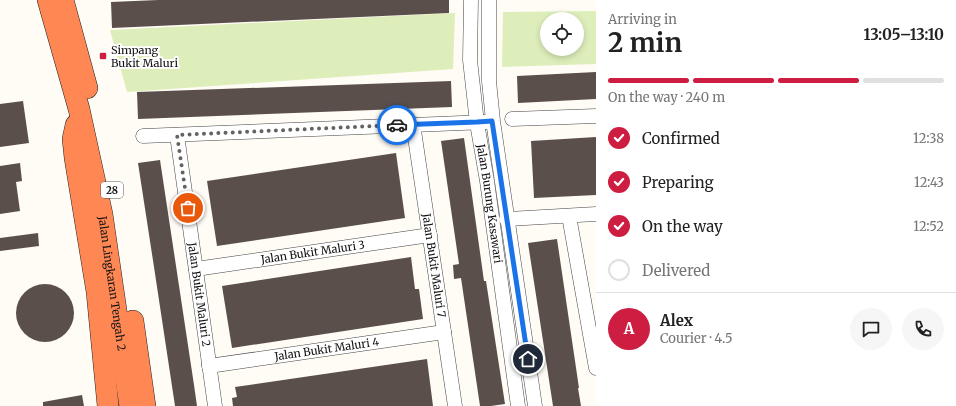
<!DOCTYPE html>
<html lang="en">
<head>
<meta charset="utf-8">
<style>
	body { margin:0; font-family:Merriweather,serif; background:#f6f6f6; color:#222; height:100vh; display:flex; flex-direction:column; font-size:15px; white-space:nowrap }
	* { box-sizing:border-box; margin:0 }
	p { font-size:13px; color:#767676 }
	.icon { flex:none; width:22px; height:22px; fill:none; stroke:currentColor; stroke-width:2; stroke-linecap:round; stroke-linejoin:round }
	.map { position:relative; flex:1; overflow:hidden }
	.drawer { display:flex; flex-direction:column; background:#fff; width:360px }
	.drawer>* { flex:none }
	.fabs { position:absolute; left:540px; top:12px; display:grid; gap:8px }
	.fabs a { display:grid; place-items:center; width:44px; height:44px; border-radius:50%; background:#fff; box-shadow:0 2px 6px #0003; font-size:20px }
	.pin { position:absolute; display:grid; place-items:center; width:34px; height:34px; color:#fff; margin:-17px; border:2px solid #fff; border-radius:50%; box-shadow:0 1px 4px #0007 }
	.courier { position:absolute; display:grid; place-items:center; width:40px; height:40px; margin:-20px; border:3px solid #1a73e8; border-radius:50%; background:#fff; color:#222; box-shadow:0 1px 5px #0007 }
	.headline em { font-style:normal; font-weight:700 }
	.headline div { display:flex; flex-direction:column-reverse }
	.headline { display:flex; align-items:center; justify-content:space-between; height:68px; padding:0 12px }
	h1 { font-size:26px; font-weight:700; line-height:30px }
	.bar { display:grid; grid-template-columns:repeat(4,1fr); gap:6px 4px; align-content:center; height:48px; padding:0 12px }
	.bar i { height:5px; border-radius:3px; background:#e0e0e0 }
	.bar .selected { background:#cd1d41 }
	.bar p { grid-column:span 4 }
	.line { display:flex; align-items:center; gap:10px; padding:0 12px; border-top:1px solid #e0e0e0 }
	.line div { flex:1 }
	.round { display:grid; place-items:center; flex:none; width:42px; height:42px; border-radius:21px; background:#f6f6f6 }
	ol { padding:0 12px; list-style:none }
	li { display:flex; align-items:center; gap:12px; height:44px }
	li p { margin-inline-start:auto }
	li .icon { padding:4px; border-radius:50%; background:#cd1d41; color:#fff; stroke-width:4 }
	li:last-child { color:#767676 }
	li i { width:22px; height:22px; border:2px solid #e0e0e0; border-radius:50% }
	main { display:flex; flex:1; min-height:0 }
	.map>svg:first-child { display:block }
	.green { fill:#ddeeba; fill-rule:evenodd }
	.building { fill:#5b4f4c }
	.lines { fill:none; stroke-linecap:round; stroke-linejoin:round }
	.minor-casing { stroke:#444; stroke-width:15 }
	.highway-casing { stroke:#222; stroke-width:22 }
	.minor { stroke:#fff; stroke-width:14 }
	.highway { stroke:#fe8754; stroke-width:21 }
	.done { stroke:#646361; stroke-width:4; stroke-dasharray:0 7.2 }
	.route { stroke:#1a73e8; stroke-width:5 }
	.poi-dot { fill:#cd1d41; stroke:#fff; stroke-width:1.5 }
	.labels { text-anchor:middle; stroke-width:4; stroke-linejoin:round; paint-order:stroke }
	.shield { fill:#fff; stroke:#585858; stroke-width:1 }
	.shield-label { font-size:10px; font-weight:bold; fill:#111 }
	.poi-label { font-size:11px; fill:#111; stroke:#fff; text-anchor:start }
	.street-label { font-size:11px; fill:#111; stroke:#fff }
</style>
</head>
<body>
<main>
<div class="map">
<svg width="596" height="406" viewBox="0 0 596 406">
	<rect width="100%" height="100%" fill="#fffbf5"/>
	<path class="green" d="M596,11v53l-94,3 1,-55zM547,19h30v30h-30z
		M455,13l-2,56 -326,23 -17,-62z"/>
	<path class="building" d="M158,0h291v13l-337,15 -1,-26z
		M596,72v27l-78,4 -1,-27z
		M451,81l1,26 -314,12 -1,-27z
		M23,101l6,42 -29,4v-43z
		M596,137v58l-62,3 -3,-57z
		M464,138l20,143h2l19,123 -14,2h-11l-19,-128 -7,1 -1,-14 6,-1 -18,-123z
		M396,153l9,65 -188,28 -10,-65z
		M160,160l34,225 3,21h-22l-21,-139 -16,-104z
		M20,163l2,18 -6,1 4,29 -20,3v-48z
		M38,233l1,13 -39,5v-13z
		M557,239l22,149h-1l3,18h-28l-25,-163z
		M411,257l4,32h4l4,30 -191,29 -10,-62z
		M16 313a29 29 0 1 1 58 0a29 29 0 1 1-58 0Z
		M427,359l6,47h-200l-1,-8 5,-1 -2,-10z
		M82,395l2,11h-41v-4z"/>
	<g class="lines">
		<g class="minor-casing">
			<g id="minor">
				<path id="s1" d="M471,0l-1,60 7,63 10,58 31,225"/>
				<path d="M489,0v81l4,40 42,285"/>
				<path d="M512,119l84,-3"/>
				<path id="s2" d="M413,124l42,282"/>
				<path id="s3" d="M177,135l38,271"/>
				<path d="M143,136l343,-14"/>
				<path d="M569,216l27,152"/>
				<path d="M506,219l90,-5"/>
				<path id="s4" d="M196,269l234,-34"/>
				<path id="s5" d="M209,366l235,-34"/>
			</g>
		</g>
		<g class="highway-casing">
			<g id="highway">
				<path id="s6" d="M48,0l31,109 23,105 28,192"/>
				<path d="M63,0l24,88"/>
				<path d="M76,125l-3,14 2,19 22,134 11,114"/>
				<path d="M133,321l12,85"/>
			</g>
		</g>
		<use href="#minor" class="minor"/>
		<use href="#highway" class="highway"/>
	</g>
	<g class="lines">
		<path class="done" d="M188,208l-11,-73 220,-10"/>
		<path class="route" d="M397,125l80,-3 15,-1 36,238"/>
	</g>
	<rect class="poi-dot" x="99" y="52" width="8" height="8" rx="2"/>
	<g class="labels">
		<rect class="shield" x="101" y="182" width="22" height="16" rx="3"/>
		<g class="shield-label">
			<text x="112" y="194">28</text>
		</g>
		<g class="poi-label">
			<text x="111" y="54">Simpang<tspan x="111" dy="13">Bukit Maluri</tspan></text>
		</g>
		<g class="street-label">
			<text dy="4" stroke="none"><textPath href="#s1" startOffset="205">Jalan Burung Kasawari</textPath></text>
			<text dy="4" stroke="none"><textPath href="#s4" startOffset="118">Jalan Bukit Maluri 3</textPath></text>
			<text dy="4" stroke="none"><textPath href="#s2" startOffset="143">Jalan Bukit Maluri 7</textPath></text>
			<text dy="4" stroke="none"><textPath href="#s6" startOffset="291">Jalan Lingkaran Tengah 2</textPath></text>
			<text dy="4" stroke="none"><textPath href="#s3" startOffset="161">Jalan Bukit Maluri 2</textPath></text>
			<text dy="4" stroke="none"><textPath href="#s5" startOffset="119">Jalan Bukit Maluri 4</textPath></text>
		</g>
	</g>
</svg>
<div class="fabs">
<a><svg class="icon" aria-label="locate" viewBox="0 0 24 24"><circle cx="12" cy="12" r="6"/><path d="M12 2v4M12 18v4M2 12h4M18 12h4"/></svg></a>
</div>
<div class="pin" style="left:188px;top:208px;background:#ea580c"><svg class="icon" aria-label="bag" viewBox="0 0 24 24"><path d="M5 8h14l-1 12H6zM9 8a3 3 0 0 1 6 0"/></svg></div>
<div class="pin" style="left:528px;top:359px;background:#1f2937"><svg class="icon" aria-label="home" viewBox="0 0 24 24"><path d="M3 11l9-7 9 7M6 9v11h12V9"/></svg></div>
<div class="courier" style="left:397px;top:125px"><svg class="icon" aria-label="car" viewBox="0 0 24 24"><path d="M5 17H2v-5l4-1 3-4h7l3 4 3 1v5h-3M9 17h6M6 11h13"/><circle cx="7" cy="17" r="2"/><circle cx="17" cy="17" r="2"/></svg></div>
</div>
<section class="drawer">
<div class="headline"><div><h1>2 min</h1><p>Arriving in</p></div><em>13:05–13:10</em></div>
<div class="bar"><i class="selected"></i><i class="selected"></i><i class="selected"></i><i></i><p>On the way · 240 m</p></div>
<ol>
<li><svg class="icon" aria-label="check" viewBox="0 0 24 24"><path d="M5 12l5 5 9-10"/></svg>Confirmed<p>12:38</p></li>
<li><svg class="icon" aria-label="check" viewBox="0 0 24 24"><path d="M5 12l5 5 9-10"/></svg>Preparing<p>12:43</p></li>
<li><svg class="icon" aria-label="check" viewBox="0 0 24 24"><path d="M5 12l5 5 9-10"/></svg>On the way<p>12:52</p></li>
<li><i></i>Delivered</li>
</ol>
<div class="line" style="height:72px"><b class="round" style="background:#cd1d41;color:#fff">A</b><div><b>Alex</b><p>Courier · 4.5</p></div><a class="round"><svg class="icon" aria-label="chat" viewBox="0 0 24 24"><path d="M4 5h16v11H9l-5 4z"/></svg></a><a class="round"><svg class="icon" aria-label="phone" viewBox="0 0 24 24"><path d="M5 4h4l2 5-3 2q2 4 5 5l2-3 5 2v4C11 20 4 13 5 4z"/></svg></a></div>
</section>
</main>
</body>
</html>
